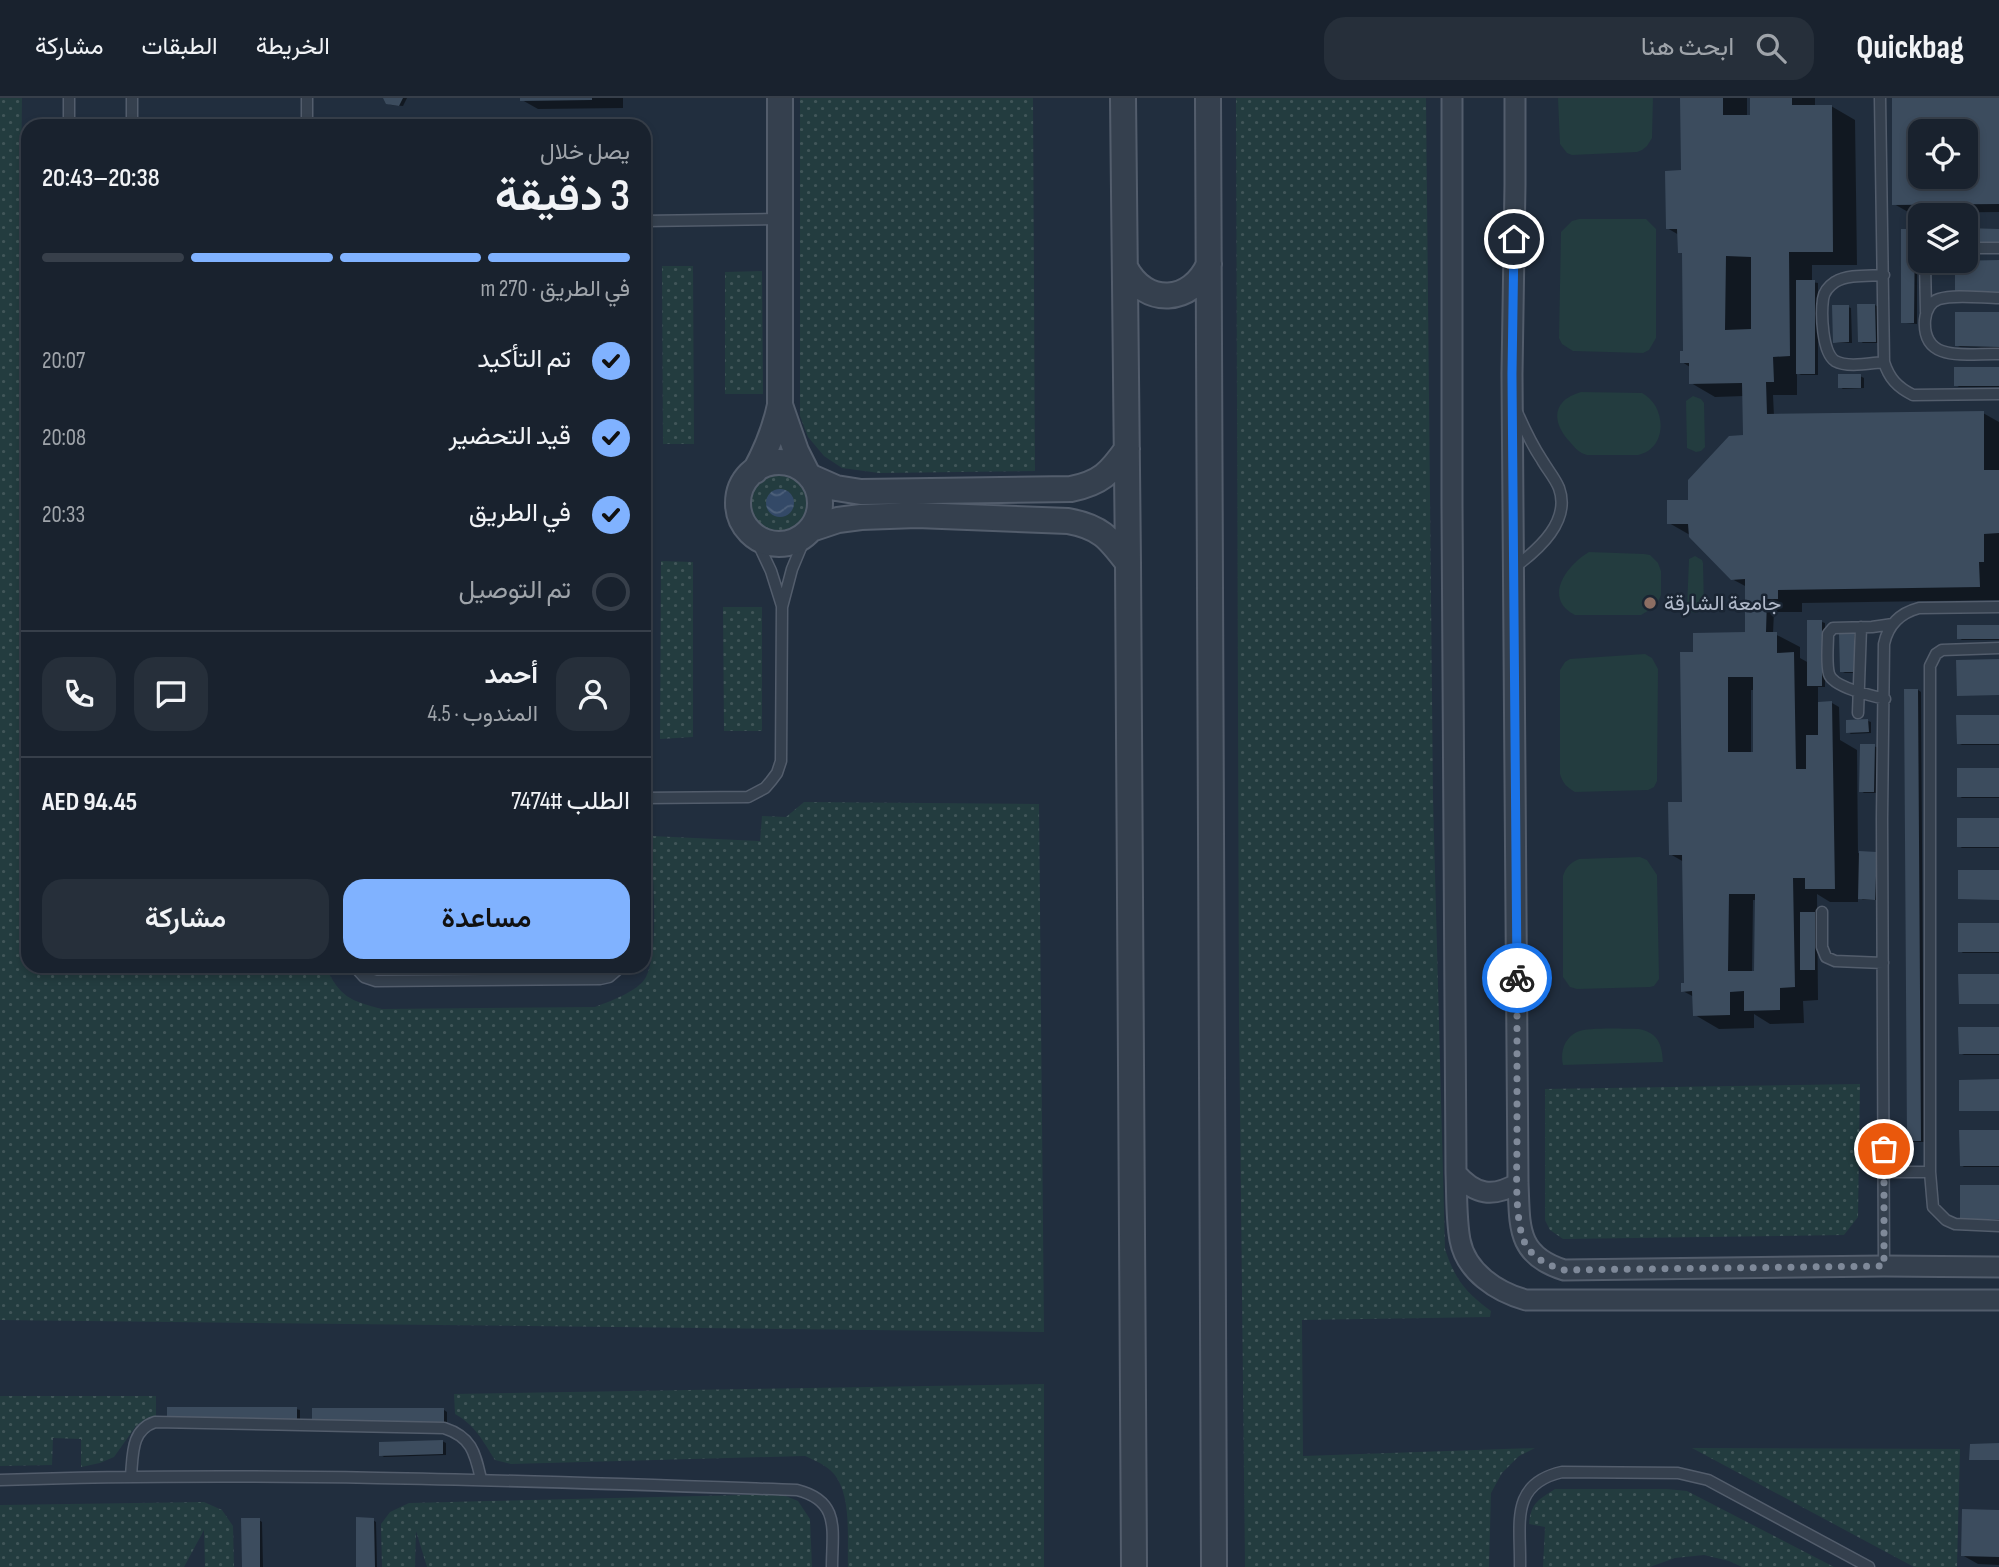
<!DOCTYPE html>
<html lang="ar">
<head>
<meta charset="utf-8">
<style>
	body { margin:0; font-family:"Sofia Sans Condensed",Vazirmatn,sans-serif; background:#262f3a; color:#f1f3f6; direction:rtl; height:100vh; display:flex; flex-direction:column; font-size:26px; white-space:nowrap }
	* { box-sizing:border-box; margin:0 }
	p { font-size:23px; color:#9fa4aa }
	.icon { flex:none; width:38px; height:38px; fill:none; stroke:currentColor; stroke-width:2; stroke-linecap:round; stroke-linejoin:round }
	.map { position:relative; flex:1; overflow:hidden; direction:ltr }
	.drawer { position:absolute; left:21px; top:21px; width:630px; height:854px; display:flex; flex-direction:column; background:#19222e; border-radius:21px; box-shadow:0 4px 10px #0003,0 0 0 2px #373f4a; direction:rtl }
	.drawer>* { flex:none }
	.tools { position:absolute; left:1908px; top:21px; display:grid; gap:14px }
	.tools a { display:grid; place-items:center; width:70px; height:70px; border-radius:14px; background:#19222e; box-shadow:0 4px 10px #0003,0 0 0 2px #373f4a; font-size:35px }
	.pin { position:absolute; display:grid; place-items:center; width:60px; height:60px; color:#fff; margin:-30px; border:4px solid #fff; border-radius:50%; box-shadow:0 2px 7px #0007 }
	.courier { position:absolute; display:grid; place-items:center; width:70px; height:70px; margin:-35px; border:5px solid #1a73e8; border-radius:50%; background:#fff; color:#222; box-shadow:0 2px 9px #0007 }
	.summary em { font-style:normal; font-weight:600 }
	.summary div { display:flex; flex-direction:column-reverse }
	.summary { display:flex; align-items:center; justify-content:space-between; height:119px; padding:0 21px }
	h1 { font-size:46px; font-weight:600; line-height:52px }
	.bar { display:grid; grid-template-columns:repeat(4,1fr); gap:10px 7px; align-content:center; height:84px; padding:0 21px }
	.bar i { height:9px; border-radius:5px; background:#373f4a }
	.bar .current { background:#80b2ff }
	.bar p { grid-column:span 4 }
	.line { display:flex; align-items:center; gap:18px; padding:0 21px; border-top:2px solid #373f4a }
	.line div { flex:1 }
	.round { display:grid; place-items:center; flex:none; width:74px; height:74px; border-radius:21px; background:#262f3a }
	ol { padding:0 21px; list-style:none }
	li { display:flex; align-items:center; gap:21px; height:77px }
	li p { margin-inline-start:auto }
	li .icon { padding:7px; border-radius:50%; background:#80b2ff; color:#111; stroke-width:4 }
	li:last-child { color:#9fa4aa }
	li i { width:38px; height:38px; border:4px solid #373f4a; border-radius:50% }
	.primary-button { display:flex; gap:14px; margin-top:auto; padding:14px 21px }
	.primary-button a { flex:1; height:80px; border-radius:21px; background:#80b2ff; color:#111; font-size:28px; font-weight:600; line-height:80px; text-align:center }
	.primary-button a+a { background:#262f3a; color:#f1f3f6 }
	header { display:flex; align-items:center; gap:42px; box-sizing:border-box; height:98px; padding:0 35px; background:#19222e; border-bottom:2px solid #373f4a }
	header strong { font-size:33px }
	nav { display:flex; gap:38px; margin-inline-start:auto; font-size:24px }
	.search { width:490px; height:63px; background:#262f3a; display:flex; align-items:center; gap:18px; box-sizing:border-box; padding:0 24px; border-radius:21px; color:#9fa4aa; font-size:26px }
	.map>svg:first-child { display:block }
	.grass { fill:url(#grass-dots) }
	.green { fill:#233c3f }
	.water { fill:url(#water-waves) }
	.shadow { fill:#0007; fill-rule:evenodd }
	.building { fill:#3c4c5e; fill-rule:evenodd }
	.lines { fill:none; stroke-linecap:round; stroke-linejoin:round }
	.service-casing { stroke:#535d6c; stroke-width:13 }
	.minor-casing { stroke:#535d6c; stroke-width:23 }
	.tertiary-casing { stroke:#535d6c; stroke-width:28 }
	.service { stroke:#35404e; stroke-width:10 }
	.minor { stroke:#35404e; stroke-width:19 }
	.tertiary { stroke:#35404e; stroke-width:24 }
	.done { stroke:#7f8999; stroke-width:7; stroke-dasharray:0 12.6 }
	.route { stroke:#1a73e8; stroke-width:9 }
	.education-dot { fill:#8d6e63; stroke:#1a2533; stroke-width:2.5 }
	.labels { text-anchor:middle; stroke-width:5; stroke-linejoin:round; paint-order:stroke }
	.poi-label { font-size:21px; fill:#b1baca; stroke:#1a2533; text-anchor:start }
</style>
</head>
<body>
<header>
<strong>Quickbag</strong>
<div class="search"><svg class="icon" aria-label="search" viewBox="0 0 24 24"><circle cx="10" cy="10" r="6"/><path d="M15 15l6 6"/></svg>ابحث هنا</div>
<nav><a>الخريطة</a><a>الطبقات</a><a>مشاركة</a></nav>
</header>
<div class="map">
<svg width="1999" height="1469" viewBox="0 0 1999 1469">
	<defs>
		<pattern id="grass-dots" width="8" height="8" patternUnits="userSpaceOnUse" patternTransform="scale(1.75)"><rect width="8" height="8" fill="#233c3f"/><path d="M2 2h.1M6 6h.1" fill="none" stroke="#415659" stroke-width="1.8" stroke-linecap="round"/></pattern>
		<pattern id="water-waves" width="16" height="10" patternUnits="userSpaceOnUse" patternTransform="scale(1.75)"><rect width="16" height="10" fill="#334967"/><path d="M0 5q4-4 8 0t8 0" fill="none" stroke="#4e617b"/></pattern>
	</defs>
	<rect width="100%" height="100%" fill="#212e3e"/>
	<path class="grass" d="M0,0h22l-1,86 7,2v780h297c16,32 24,34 57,43l213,-2c13,-5 44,-16 51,-30 14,-29 6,-106 5,-141l109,5 2,-25 24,1 18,-15 235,2 5,528 -1044,-12z
		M800,0h233l2,373 -156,2 -37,-5 -18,-12 -16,-19 -8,-21z
		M1236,0h190l7,699 12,452c10,30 20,43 46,62l-1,6 -188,3 1,136 232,-8 -16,8 -17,17 -11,20 -2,74h-244l-6,-548z
		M662,168h31l1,178h-31z
		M762,173l1,123h-38v-122z
		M749 405a31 31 0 1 1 62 0a31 31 0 1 1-62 0Z
		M661,463l32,1v175l-33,2z
		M723,509h39v124h-38z
		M1860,986l-2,133 -14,18 -281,4 -13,-9 -5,-10v-131z
		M1044,1286v183h-196c-1,-28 4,-71 -14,-93 -8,-9 -18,-13 -29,-18l-294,8 -16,-4c-13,-20 -19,-34 -40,-46l-1,-20z
		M0,1298h156v23l-12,1 -8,6 -22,31 -14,6 -19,4v-28l-28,-1 -1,27 -52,1z
		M1692,1350l268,1 -3,118h-43z
		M1555,1391h112l20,2 147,76h-92l-13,-6 -25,-6 -29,3 -25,9h-107l2,-40 -16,-3c2,-21 9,-24 26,-35z
		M781,1396l17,7 12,18 2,48h-385l-11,-36 -1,36h-33l-1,-43 9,-12 19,-9z
		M204,1404l18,8 11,16 1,41h-29l-1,-37 -20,37h-184v-62z"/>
	<path class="green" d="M1558,0h95l-1,40 -5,8 -5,4 -5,2 -65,3 -5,-2 -7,-9z
		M1579,121h67l10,10v109l-7,12 -6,3 -70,-2 -11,-7 -3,-6 2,-106 11,-11z
		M1581,294l61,1c25,13 26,56 -4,62h-51c-8,-2 -12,-7 -17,-13 -19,-20 -18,-42 11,-50z
		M1693,298l8,3 3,4 1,44 -4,4 -5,1 -9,-4 -1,-47z
		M1589,454l55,2 6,1 8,8 3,8v24l-5,11 -15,9h-66c-33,-17 -8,-50 14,-63z
		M1695,458l7,4 1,3 1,45 -8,5 -5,-1 -4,-4 2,-49z
		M1645,556l7,4 6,11 -1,112 -3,6 -6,3 -73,2c-8,-5 -12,-8 -15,-18v-104l5,-8 5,-3z
		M1640,759l7,3 10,15 2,104 -5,7 -4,1 -73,2 -7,-2 -7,-10v-101c3,-9 7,-13 16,-17z
		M1639,931c19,4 23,15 24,33l-100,3c-3,-12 1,-27 14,-33 10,-5 48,-3 62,-3z"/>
	<path class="water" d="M766 405a14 14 0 1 1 28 0a14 14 0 1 1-28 0Z"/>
	<path class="shadow" d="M385,0h22l-4,8 -12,-1 -4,-2z
		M522,0h101v10l-85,1 -16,-9z
		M1681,0h66v18h5l-1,-18h64v9l16,-1 24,14 2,145h-45v17l6,1v92h-17l-4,-2v22h-24l1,21 209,-3 16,9v178l-197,3v9h-28l-1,21 27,14v11l9,5v-42l13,1 3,1v64h-7v17l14,-1 7,4 1,33 17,10 1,103 18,1 3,1 -1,45h-15l-5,-3v5h-28l-13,-8 1,106 -15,1 1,22 -34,1 -16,-10v14l-35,1 -24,-14 -1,-18 -11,-6 2,-6 -1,-123 -14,-8 14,-50 10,-151 58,-19 -5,-47 -15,-8 -42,-44 -21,-12 21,-22 54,-64v-41l-29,1 -24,-14 -1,-16 -8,-5 3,-9 -1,-99 -5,-2v-17l-12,-7 15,-56zM1751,592h4v64h-4zM1753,802h4l-1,73h-4z
		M1893,0h106v114l-89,1 -16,-9zM1920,33h45v46h-45z
		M1914,132l3,2v92l-11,-1 -4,-1z
		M1965,132h34v13h-34z
		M1875,207l3,2 1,36h-16l-3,-2z
		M1848,209l3,1 1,35h-14l-4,-1z
		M1999,216v34l-39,-1 -4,-2z
		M1999,270v19h-40l-3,-2z
		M1860,278l4,2v10l-21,1 -3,-2z
		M1999,528v14h-37l-3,-2z
		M1853,537l3,2 1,36h-12l-4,-2z
		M1918,592l3,2 3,450h-12l-3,-2 -3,-449z
		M1999,619v28h-37l-4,-2z
		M1868,623l3,1v11l-20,1 -3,-2z
		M1874,648l4,2 -1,45h-13l-3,-2z
		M1999,672v28h-37l-3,-2z
		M1999,722v28h-37l-3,-2z
		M1999,827v28h-36l-3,-2z
		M1999,931v26h-35l-4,-2z
		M1999,1034v35h-35l-3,-2z
		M169,1311h127l4,1v11z
		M444,1312l3,2v13h-130z
		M442,1343l4,2v12l-62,2 -3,-2z
		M1999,1414v53l-21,-1 -16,-9z
		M259,1422l3,2 1,45h-19z
		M373,1422l3,2 1,45h-19z"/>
	<path class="building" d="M383,0h20l-4,8 -13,-2z
		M520,0h72v2l-72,1z
		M1680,0h43v17h27v-17h42v7h40l1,147h-44l1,104 -17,1 1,25h-8l1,32 217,-3v59h15v63l-15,1v28h-5l1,25 -202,3v9h-11l-1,33h11v21l17,-1 2,117h10v-34h12v-33l14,-1 3,188h-30v-11h-12l2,109 -15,1v22l-36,1v-20l-14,1v23l-37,1 -1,-25 -11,1v-9h3l-2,-128h-13l-1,-53h14l-2,-150h13v-19l52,-1v-53l-14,1 -42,-43 -1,-13h-21v-24h21v-20l41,-44 14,-1 -1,-52 -53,1v-21h-9v-12h3l-1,-98h-4l-1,-24h-11l-1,-58 16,-1zM1726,158l25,1v72l-26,1zM1728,579h25v75h-25zM1729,796h26l-1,77h-26z
		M1892,0h107v106l-107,1zM1920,33h45v46h-45z
		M1965,130l34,1v13h-34z
		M1901,131h14l-1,94h-13z
		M1999,162v34h-44v-33z
		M1796,182h19v94h-19z
		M1857,206h18l1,38h-18z
		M1832,207h17v37l-16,1z
		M1955,214h44v35l-44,-1z
		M1954,269h45v19h-45z
		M1838,276h23v14h-23z
		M1807,522h15v66h-15z
		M1957,527h42v14h-42z
		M1839,536h15v38h-14z
		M1999,561v36l-42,1 -1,-36z
		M1904,591h14l3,452h-14z
		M1956,617h43v29h-42z
		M1868,621l1,13 -23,1v-13z
		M1860,646h15l-1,48h-15z
		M1957,670h42v29h-42z
		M1957,720h42v29h-42z
		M1859,753l18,1 -2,48 -17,-1z
		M1958,772h41v30l-41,-1z
		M1800,814h15v58h-15z
		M1958,825h41v29h-41z
		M1958,876h41v30h-40z
		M1958,929h41v27h-40z
		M1999,981v32h-40v-31z
		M1959,1032h40v36h-39z
		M1960,1087h39v34l-39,1z
		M167,1309h130v14h-130z
		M312,1310h132v16h-132z
		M443,1342v14l-64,2v-14z
		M1999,1345v17h-30l1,-16z
		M1962,1411l37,1v47l-38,-1z
		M356,1419l18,1 1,49h-19z
		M241,1420h19v49h-18z"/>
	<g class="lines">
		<g class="service-casing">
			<path id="service" d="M69,0v28
				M132,0v28
				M1880,0l4,264c5,16 13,25 29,33l86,-1
				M307,28v-28
				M644,123l136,-2
				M1965,150h34
				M1925,163l1,51
				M1884,177c-15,1 -36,-1 -49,7 -6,4 -11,10 -12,17 -2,15 -1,53 12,62 13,7 35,2 49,1
				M1999,200c-17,0 -44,-4 -60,1 -9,3 -13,11 -14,21 -3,44 43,33 74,34
				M755,439l16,34 11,35
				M1515,469c24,-18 56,-46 44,-79 -4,-10 -12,-19 -17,-28 -10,-15 -18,-32 -25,-48
				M1999,550l-57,2 -6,4 -6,12v506l3,35 13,13 9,4 44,2
				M1885,601c-13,-3 -52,-12 -56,-25 -3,-11 -1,-28 -1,-40l5,-6 39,-1 21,-3
				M1858,615l3,-86
				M644,700l104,-1 17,-9 6,-7 6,-8 4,-12 1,-154 10,-38 15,-36
				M1822,814v35l4,10 9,4 48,2
				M354,868l10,11 12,4 224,-2 9,-2 13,-11
				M1884,1074h46
				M1884,1168l-2,-447 2,-175c4,-19 16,-31 35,-36l80,-1
				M131,1378c2,-22 0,-46 24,-54l289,6c28,9 31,25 37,51
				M0,1382c266,-9 531,1 797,10 44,11 35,41 35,77
				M1520,1469c1,-43 -11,-83 42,-95l116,1 30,7 161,87"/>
		</g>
		<g class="minor-casing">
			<path id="minor" d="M1452,0v406l4,669c1,22 0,45 4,67 6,32 37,52 66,60h473
				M1515,0v87l-3,189 6,809c2,43 -2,72 46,87l320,-4 115,1
				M1456,1075c19,22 37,25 62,10"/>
		</g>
		<g class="tertiary-casing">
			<path id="tertiary" d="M1123,0l5,465 6,1004
				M1208,0l6,1469
				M1125,169c20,40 67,37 84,-3
				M780,307l16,46 11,22
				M738 405a41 41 0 1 1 82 0a41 41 0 1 1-82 0Z
				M755,373c12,-22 20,-42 25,-66v-307
				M811,379l25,11 25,4 210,-3c30,-6 39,-16 56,-40
				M811,431l27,-9 23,-3 56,-2 151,6c33,6 41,17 60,42"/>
		</g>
		<use href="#service" class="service"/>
		<use href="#minor" class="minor"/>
		<use href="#tertiary" class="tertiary"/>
	</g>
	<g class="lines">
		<path class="done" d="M1517,880c0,55 0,109 0,163 0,26 -3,80 8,102 8,16 23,22 39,27l320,-4v-117"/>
		<path class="route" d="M1514,141l-2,135 5,604"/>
	</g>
	<circle class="education-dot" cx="1650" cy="505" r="7"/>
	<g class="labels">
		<g class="poi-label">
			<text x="1664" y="512">جامعة الشارقة</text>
		</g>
	</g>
</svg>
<div class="tools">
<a><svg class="icon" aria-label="locate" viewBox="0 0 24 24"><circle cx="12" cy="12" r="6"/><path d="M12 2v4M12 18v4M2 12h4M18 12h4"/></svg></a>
<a><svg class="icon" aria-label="layers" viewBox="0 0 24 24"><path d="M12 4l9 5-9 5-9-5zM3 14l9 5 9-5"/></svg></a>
</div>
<div class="pin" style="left:1884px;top:1051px;background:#ea580c"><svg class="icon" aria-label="bag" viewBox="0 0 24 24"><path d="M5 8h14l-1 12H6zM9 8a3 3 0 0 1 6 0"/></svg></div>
<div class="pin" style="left:1514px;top:141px;background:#1f2937"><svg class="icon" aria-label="home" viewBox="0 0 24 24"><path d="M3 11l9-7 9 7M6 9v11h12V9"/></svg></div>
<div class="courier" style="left:1517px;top:880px"><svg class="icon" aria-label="bike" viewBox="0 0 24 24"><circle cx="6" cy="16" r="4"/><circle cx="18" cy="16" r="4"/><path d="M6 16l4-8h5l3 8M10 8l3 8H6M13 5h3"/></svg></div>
<section class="drawer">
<div class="summary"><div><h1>3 دقيقة</h1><p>يصل خلال</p></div><em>20:38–20:43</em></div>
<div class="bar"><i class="current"></i><i class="current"></i><i class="current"></i><i></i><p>في الطريق · 270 m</p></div>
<ol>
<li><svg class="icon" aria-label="check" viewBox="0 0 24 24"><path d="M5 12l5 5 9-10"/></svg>تم التأكيد<p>20:07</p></li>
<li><svg class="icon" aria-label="check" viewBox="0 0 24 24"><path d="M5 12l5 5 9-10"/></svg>قيد التحضير<p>20:08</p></li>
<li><svg class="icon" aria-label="check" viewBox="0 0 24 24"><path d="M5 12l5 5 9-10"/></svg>في الطريق<p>20:33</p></li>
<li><i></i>تم التوصيل</li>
</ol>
<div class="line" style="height:126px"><a class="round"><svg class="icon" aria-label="person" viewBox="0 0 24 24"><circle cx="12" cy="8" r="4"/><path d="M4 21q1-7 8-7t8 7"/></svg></a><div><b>أحمد</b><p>المندوب · 4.5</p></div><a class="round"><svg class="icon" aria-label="chat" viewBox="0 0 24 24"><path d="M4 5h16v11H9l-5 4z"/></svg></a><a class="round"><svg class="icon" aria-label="phone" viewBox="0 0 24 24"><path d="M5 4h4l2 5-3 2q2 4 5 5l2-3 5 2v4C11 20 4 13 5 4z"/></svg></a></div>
<div class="line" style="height:91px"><div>الطلب #7474</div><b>AED 94.45</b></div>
<div class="primary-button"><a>مساعدة</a><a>مشاركة</a></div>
</section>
</div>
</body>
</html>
